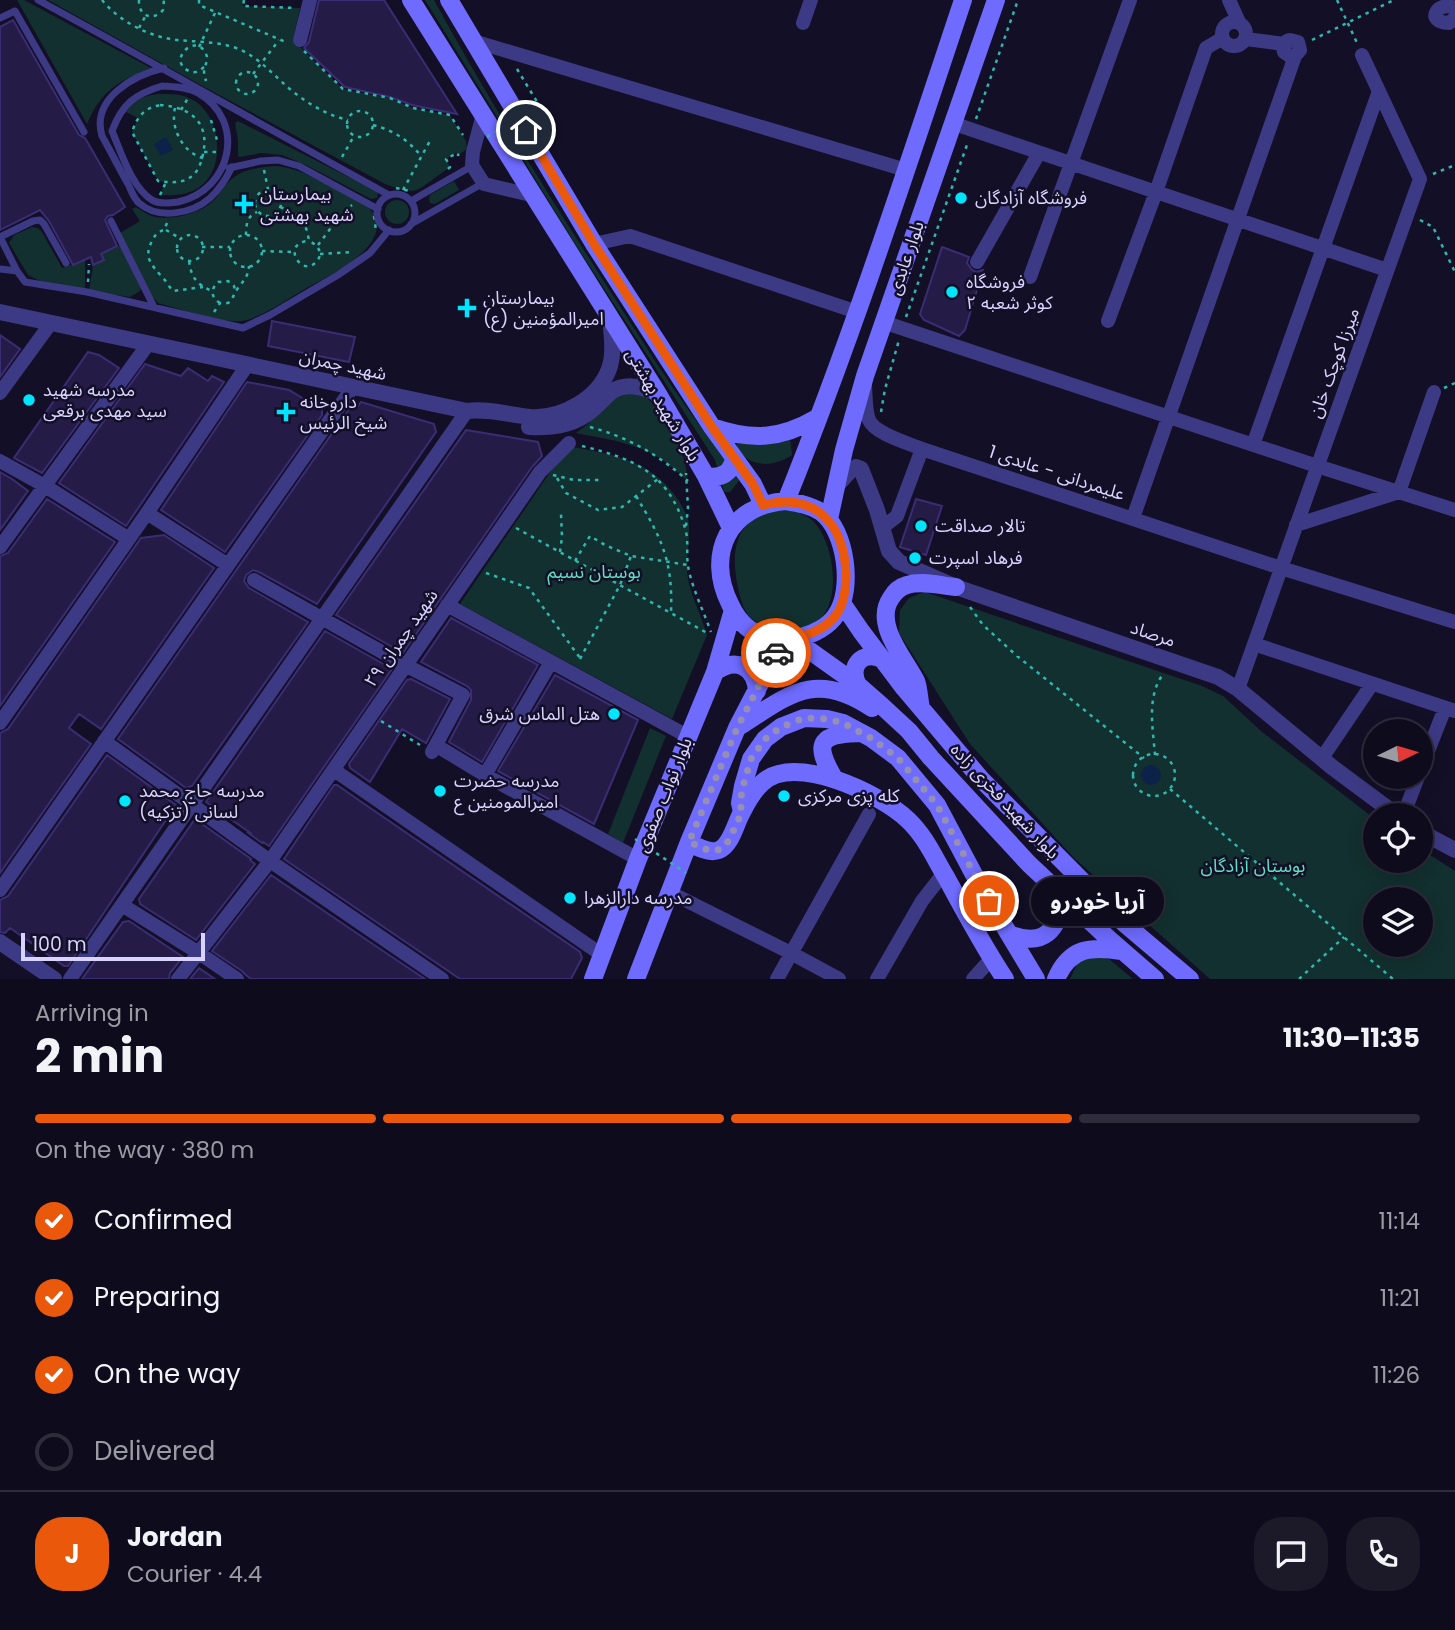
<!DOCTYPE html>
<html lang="en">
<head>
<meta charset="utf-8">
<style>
	body { margin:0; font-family:Poppins,"Noto Sans Arabic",sans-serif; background:#1c1929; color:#f1f3f6; height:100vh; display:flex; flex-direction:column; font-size:26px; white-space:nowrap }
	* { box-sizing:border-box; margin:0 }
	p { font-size:23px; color:#9b9ba3 }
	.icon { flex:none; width:38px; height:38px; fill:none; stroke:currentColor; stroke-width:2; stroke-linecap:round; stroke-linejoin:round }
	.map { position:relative; height:979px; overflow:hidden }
	.sheet { display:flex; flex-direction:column; background:#0e0b1c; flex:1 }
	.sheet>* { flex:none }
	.needle { width:46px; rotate:85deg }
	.buttons { position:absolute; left:1363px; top:719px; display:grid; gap:14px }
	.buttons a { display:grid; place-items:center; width:70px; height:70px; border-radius:50%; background:#0e0b1c; box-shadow:0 4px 18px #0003,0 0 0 2px #2e2b3b; font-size:35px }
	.scale { position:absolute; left:21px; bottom:18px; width:184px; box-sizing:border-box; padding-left:7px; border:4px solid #d9d4ff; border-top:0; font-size:19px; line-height:24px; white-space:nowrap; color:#d9d4ff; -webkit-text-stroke:5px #130f26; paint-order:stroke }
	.pin { position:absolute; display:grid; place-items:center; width:60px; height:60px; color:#fff; margin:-30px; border:4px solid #fff; border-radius:50%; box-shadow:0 2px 7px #0007 }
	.courier { position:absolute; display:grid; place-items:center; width:70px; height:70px; margin:-35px; border:5px solid #ea580c; border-radius:50%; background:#fff; color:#222; box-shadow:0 2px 9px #0007 }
	.bubble { position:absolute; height:49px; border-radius:24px; background:#0e0b1c; box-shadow:0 4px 18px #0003,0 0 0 2px #2e2b3b; font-size:23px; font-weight:700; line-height:49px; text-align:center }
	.head em { font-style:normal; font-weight:700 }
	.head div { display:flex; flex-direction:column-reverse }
	.head { display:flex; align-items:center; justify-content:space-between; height:119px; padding:0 35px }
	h1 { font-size:46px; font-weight:700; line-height:52px }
	.bar { display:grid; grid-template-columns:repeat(4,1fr); gap:10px 7px; align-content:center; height:84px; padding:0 35px }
	.bar i { height:9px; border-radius:5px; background:#2e2b3b }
	.bar .current { background:#ea580c }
	.bar p { grid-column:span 4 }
	.line { display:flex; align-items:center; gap:18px; padding:0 35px; border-top:2px solid #2e2b3b }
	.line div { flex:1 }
	.round { display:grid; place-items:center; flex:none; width:74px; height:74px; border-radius:28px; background:#1c1929 }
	ol { padding:0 35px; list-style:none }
	li { display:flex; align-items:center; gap:21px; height:77px }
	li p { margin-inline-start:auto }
	li .icon { padding:7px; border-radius:50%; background:#ea580c; color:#fff; stroke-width:4 }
	li:last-child { color:#9b9ba3 }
	li i { width:38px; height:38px; border:4px solid #2e2b3b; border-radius:50% }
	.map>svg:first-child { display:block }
	.green { fill:#12302f; fill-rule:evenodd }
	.water { fill:#0c2248 }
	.building { fill:#241b47; stroke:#3b2d73; stroke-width:2 }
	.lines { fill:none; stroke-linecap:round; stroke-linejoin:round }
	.path { stroke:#2fb8b0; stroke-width:2.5; stroke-dasharray:3.5 5; stroke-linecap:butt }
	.service { stroke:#3d3a85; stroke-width:7 }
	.minor { stroke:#3d3a85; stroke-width:14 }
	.tertiary { stroke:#3d3a85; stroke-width:16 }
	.secondary { stroke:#6f6bff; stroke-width:18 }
	.path-bridge { stroke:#2fb8b0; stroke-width:2.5; stroke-dasharray:3.5 5; stroke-linecap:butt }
	.done { stroke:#948fb3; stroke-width:7; stroke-dasharray:0 12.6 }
	.route { stroke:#ea580c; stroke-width:9 }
	.poi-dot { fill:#00e5ff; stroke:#130f26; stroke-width:2.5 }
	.labels { text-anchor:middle; stroke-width:5; stroke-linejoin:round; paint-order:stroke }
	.poi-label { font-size:18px; fill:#d9d4ff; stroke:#130f26; text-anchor:start }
	.street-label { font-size:18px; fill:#d9d4ff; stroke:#130f26 }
	.park-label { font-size:18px; fill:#5fe0c0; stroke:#130f26 }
</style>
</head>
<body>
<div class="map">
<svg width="1455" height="979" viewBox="0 0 1455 979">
	<rect width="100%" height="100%" fill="#130f26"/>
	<path class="green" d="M17,0h7l127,68c-33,13 -50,23 -64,56z
		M48,0h196l-1,6 57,2 -7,32 50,49 46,9 24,10 37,7 16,26 1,8 -9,6 -2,-2 -10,6 4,8 -29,21 -8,3 -10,-1 -16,-5 -181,-97z
		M425,0h9c68,125 146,244 223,364 19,29 40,58 61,87 7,10 17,18 21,30l-9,11h-6l-9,-32 -141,-218z
		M158,94c11,0 22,-1 33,5 29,14 36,65 11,86 -11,10 -28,11 -42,10l5,-13 -7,-1 -26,-49 6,-14 -12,-6c9,-13 17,-16 32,-18z
		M238,121l138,70 2,2 -1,5 -6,1 -63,-33 -26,-11 -21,-2 -21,4 -2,-1v-16l-3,-17z
		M274,166c24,1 45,15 65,25 10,5 25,10 32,19 27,35 -46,68 -68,80 -15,9 -46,30 -62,31 -18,2 -55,-10 -73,-15l-10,-3 -6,-7 -32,-63 20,-12 -8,-12 4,-2c6,4 12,8 19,10 17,3 44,-3 57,-15 8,-7 12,-18 21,-24 11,-9 28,-11 41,-12z
		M454,181l5,9 -24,14 -5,-1 -1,-4 1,-4z
		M385 212a12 12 0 1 1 24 0a12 12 0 1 1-24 0Z
		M32,227l6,1 4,4 20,36 23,-8v30l-45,-9 -12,-6 -19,-32 5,-8z
		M121,245l20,43 -1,3 -10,6 -41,-6 4,-26 10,-5 -2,-6z
		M618,394h25c22,20 45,57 44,87 -34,-36 -65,-39 -111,-48l13,-10z
		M790,438l2,17c-16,11 -40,14 -52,-4 -3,-3 -3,-7 -5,-11 20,4 36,5 55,-2z
		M568,446c46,9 83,13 111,55 4,7 10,17 10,24 1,19 -4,36 -1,54 3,17 14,38 19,56l-35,84 -212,-115z
		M784,509c10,2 21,5 29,12 20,20 28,72 10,95 -7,9 -15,13 -26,16 -4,1 -7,2 -11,2 -11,1 -30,-9 -37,-18 -6,-7 -8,-16 -10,-24 -6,-26 -9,-56 15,-74 9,-7 19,-8 30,-9z
		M925,592l277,94 21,10 38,35 114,88 1,42h45v-12l34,22v108h-245l-136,-121 -104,-114 -71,-111 1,-23 9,-12zM1376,900h45v45h-45z
		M650,728l16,8 -43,107 -15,-9z
		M1092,956l17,3 24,20h-63l8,-17z"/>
	<path class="water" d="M166,137l7,13 -12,6 -7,-12z
		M1141 775a10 10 0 1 1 20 0a10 10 0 1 1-20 0Z"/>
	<path class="building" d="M319,0h65l73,114 -45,-9 -22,-8 -45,-10 -41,-39 5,-6z
		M13,20l66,115 6,3 40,69 -12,8 -5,1 -3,4 12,26 -16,8 3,6 -11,5 -2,-8 -18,8 -24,-44 -9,-11 -40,20v-203z
		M942,247l27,10 -2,6 5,7 4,2 7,-2 -18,60 -6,6 -35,-16 -4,-6z
		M272,321l83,16 -6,25 -81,-16z
		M0,335l20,14 -20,28z
		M88,352l11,3 20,13 -77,105 -28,-15z
		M145,364l36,12 7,-8 20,13 4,-5 12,6 -98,144 -67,-43z
		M247,382l42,8 33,20v5l-97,137 -64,-42z
		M361,402l73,22 2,8 -119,172 -58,-32 -6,-2 -7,5 -2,6 5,7 59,34 -116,164 -6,2 -68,-49 234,-334 6,1z
		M466,430l72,12 4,14 -10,11 -129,186 -67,-38z
		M0,472l12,7 16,12 -28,39z
		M47,499l68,43 -115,164v-150l8,-3z
		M916,499l26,7 -16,49 -26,-8z
		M164,535l50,33 -113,161 -22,-15 -10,14 22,16 -91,129v-140l8,-4 133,-191z
		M451,618l87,47 -56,97 -33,-20 22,-42v-10l-4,-4 -46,-24z
		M325,631l67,38 -123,177 -6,-4 -1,1 -15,-11 5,2 -46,-32z
		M555,675l83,45 -44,104 -96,-53z
		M411,679l39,20 -24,44 -24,-14 -32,53 -20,-14 -1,-4 58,-84z
		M107,755l69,50 -85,127 -23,34h-4l-54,-38 -5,5 -5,-1v-32l8,-4z
		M334,785h3l23,16 220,151 2,6 -11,21h-111l-176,-120z
		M195,819l56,40 -1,1 5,4 -59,76 -56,-36 -1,-5z
		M271,875l118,80 36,24h-174l-5,-4 -4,-4 -30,-20z
		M129,921l54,36 -13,16 -1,6h-87l41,-57z
		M199,968l16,11h-25z"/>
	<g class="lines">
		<path class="path" d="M102,0c17,21 47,37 75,40 19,2 39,1 59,8 22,8 37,27 55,42 17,14 36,25 57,30
			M139,0c-1,16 14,22 24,10l1,-10
			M199,0v5l89,38
			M244,0l-1,6 53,2
			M1337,0l21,45
			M139,28l7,-13
			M1312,40l82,-40
			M199,47l16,-34
			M304,51l39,38 47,9 23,10 37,7 13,20
			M204,67c-5,4 -9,7 -15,4 -23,-10 7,-40 17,-17 3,6 -1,10 -2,16 0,4 1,8 2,11
			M517,69l22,36
			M236 83a11 11 0 1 1 22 0a11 11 0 1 1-22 0Z
			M253,74l26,-34
			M160,105c30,2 50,17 43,49 -5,26 -20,31 -45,27l-26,-49c5,-15 12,-24 28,-27z
			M175,108c-5,20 8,45 28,50
			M181,110l7,-12
			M347 124a13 13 0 1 1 26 0a13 13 0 1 1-26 0Z
			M976,119l42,-119
			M211,120l6,20
			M373,125c22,6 35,15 49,32
			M204,152h13
			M342,157l12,-21
			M448,169l2,-2 -4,-8 11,-6 1,2 1,-1
			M264,170l4,19
			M1433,174l22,-9
			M396,188l14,3
			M255 203a13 13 0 1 1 26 0a13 13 0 1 1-26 0Z
			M403,190l28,-51
			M160,195l6,-13
			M280,207c20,7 26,14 29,34 9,4 16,13 6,22 -15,14 -34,-21 -6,-22
			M374,216l2,15
			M1420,220l13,7 22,45
			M167,223l-3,7c-7,2 -9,5 -12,11 -9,17 0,24 10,36 5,5 7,10 11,14l30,-4
			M166,230l15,9
			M246,235c0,-10 1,-19 11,-23
			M230 251a16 16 0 1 1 32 0a16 16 0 1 1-32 0Z
			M177 248a13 13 0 1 1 26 0a13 13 0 1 1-26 0Z
			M318,245l21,-28 13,-12
			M202,247h28
			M262,251l31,1
			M320,254l34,-2
			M189,261c2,16 8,24 23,30
			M88,282l1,-18
			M220,303c-9,-5 -10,-14 -2,-21l10,-1 6,5 1,4
			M214,312l6,-9h8c6,-5 6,-10 10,-15 6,-8 10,-11 11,-22
			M906,317l62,-175
			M1444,388l11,-5
			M881,412l4,-23 14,-49
			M590,427c38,10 69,28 98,54
			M582,446c52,13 86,26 103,82 4,12 1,25 3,38 4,22 15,44 23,66
			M553,475l21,5h27
			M557,478l9,15 32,17 24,-3 36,-28
			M636,496c26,43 37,65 35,117
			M686,526l2,-18 -2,-35
			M516,528l193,106
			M560,552l2,-15 -1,-23
			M575,561l15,-25 15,9 26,11 57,9
			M486,573l43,15 51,70
			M970,607l13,18 34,31 127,102
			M580,659l40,-74 11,-29
			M381,721l39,24
			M1133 775a21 21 0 1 1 42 0a21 21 0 1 1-42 0Z
			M1155,755c-2,-26 -9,-60 9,-82
			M1170,789l223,190
			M1299,979l45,-42"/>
		<path class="service" d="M38,0c118,64 234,131 351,195
			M0,18l15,-7 69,121
			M164,68c-31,7 -73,31 -62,68 9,16 17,32 26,48 3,6 6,15 11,19 19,17 53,11 71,-5 10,-9 16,-19 22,-31
			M162,86c13,1 25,1 36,7 49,28 34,97 -20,109 -7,1 -20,2 -26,-2 -20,-12 -31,-48 -40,-69 10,-27 23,-37 50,-45z
			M229,168l32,-7 17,-1 21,6 79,43
			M377 213a19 19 0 1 1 38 0a19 19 0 1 1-38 0Z
			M411,201l61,-35
			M111,221l43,86
			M411,224l67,-38 5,-2
			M0,269l17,2 8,11 62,10 156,36 27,-13 68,-40 32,-22 19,-23
			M17,271l-17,-34 33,-16 7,-1 4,4 22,39"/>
		<path class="minor" d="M1229,0l10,22
			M1455,8c-17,-8 -31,14 -6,15l6,-5
			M1222 34a12 12 0 1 1 24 0a12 12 0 1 1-24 0Z
			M803,23l8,-23
			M1246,39l38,5
			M300,40l10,-40
			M473,41l433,129
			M483,114l-10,38 -1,13 12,19 51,12
			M952,123l435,147
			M594,244l36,-8 227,76
			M977,262l62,-109
			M1030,277l100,-277
			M1108,321l48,-129 50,-144 17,-10
			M883,322l434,144 138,44
			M865,386c1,11 0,23 4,34 6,14 39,23 53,29l359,119 174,54
			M0,393l51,-70
			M1253,445l126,-354
			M0,461l45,25 84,53
			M147,513l81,52
			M1133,518l162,-462 5,-6 -2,-8 -8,-2 -3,1 -4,7 1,4 7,5 4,-1
			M1296,525l103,-33 35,-100
			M882,528l15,-12 25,-67
			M0,547l149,-204
			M254,580l151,85 58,30 -31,57
			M447,605l242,132
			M1254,644l201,67
			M1238,689l182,-510 -58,-124
			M0,723l147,-210 101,-149
			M104,741l166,120 172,118
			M437,746l48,29 153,84
			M1322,758l50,-74
			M1421,769l24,-61
			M334,770l268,185
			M485,775l66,-113
			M1403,816l15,-39
			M0,890l353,-503
			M669,892l122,61 48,26
			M122,905l77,48 38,26
			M70,979l397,-568
			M178,979l92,-118 270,-389 29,-29
			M777,979l92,-165
			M877,979l45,-78 21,-27
			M973,979l18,-20"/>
		<path class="tertiary" d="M0,312l467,99c21,-3 42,4 64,6 30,2 67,-18 78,-48 6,-16 2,-36 1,-53
			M529,427c22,1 40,-1 58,-13 9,-6 16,-15 24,-22 15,-10 32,-5 47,2
			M837,485l14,-15 5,-3 5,2 16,41 12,41 10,11 57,25 262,90 20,12 94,78 66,49
			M1421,832l34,18
			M0,942l54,37"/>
		<path class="secondary" d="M411,0l247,394 48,82 25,52
			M449,0l145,244 118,183 41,57 10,21
			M712,427c40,14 69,12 105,-9
			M706,476c15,3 26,-3 28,-18
			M786,501c66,-164 121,-333 177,-501
			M786,501c12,2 24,4 35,11 25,18 33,78 15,103 -7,11 -22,19 -35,22 -17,4 -37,2 -52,-8 -8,-6 -15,-16 -19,-25 -25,-50 -1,-99 56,-103z
			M829,519l15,-69 21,-74 131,-376
			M842,603l19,28 43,57 77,91 144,145 65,55
			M792,638l66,47 24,21 27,25 22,27 98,106 80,75 46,40
			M715,672c21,-15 40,-6 42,19
			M858,685c-10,-19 4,-35 24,-26
			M921,708c-2,-9 -2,-19 -5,-27 -11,-22 -43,-57 -25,-83 4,-7 9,-11 16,-13 15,-5 34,1 49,2
			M740,726c50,-32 75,-56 132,-18
			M834,778c-22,-37 -13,-44 28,-45
			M742,812l-2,-9 3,-17 8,-27 14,-20 16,-12 23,-9 23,1 16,4 28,15 27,20 39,47 42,79 57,95
			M689,842c8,5 20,12 30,8 12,-5 16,-25 22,-36 5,-10 12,-23 21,-31 32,-31 119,11 146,37 17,16 26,37 38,57 19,35 37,69 59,102
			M1009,934c34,14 51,-4 53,-38
			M593,979l45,-120 77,-187 18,-62
			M636,979l53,-137 48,-114 46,-89
			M1056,979c14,-32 35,-33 66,-28"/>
		<path class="path-bridge" d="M487,137l52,-32
			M635,839l51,34"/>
	</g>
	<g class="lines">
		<path class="done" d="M776,653l-39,75 -48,114 21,9 8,-1 6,-4 5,-6 13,-28 -2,-9 3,-17 8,-27 14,-20 16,-12 23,-9 23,1 16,4 28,15 27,20 39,47 52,96"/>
		<path class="route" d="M526,130l68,114 118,183 41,57 10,21c52,-13 81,18 83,69 0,13 -2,30 -10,41 -12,16 -34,23 -53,24l-7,14"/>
	</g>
	<g class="poi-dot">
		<circle cx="961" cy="198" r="7"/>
		<path d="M240.5 193.5h7v7h7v7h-7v7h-7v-7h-7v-7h7z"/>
		<circle cx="952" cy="292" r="7"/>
		<path d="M463.5 297.5h7v7h7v7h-7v7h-7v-7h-7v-7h7z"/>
		<circle cx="29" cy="400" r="7"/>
		<path d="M282.5 401.5h7v7h7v7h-7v7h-7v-7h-7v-7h7z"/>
		<circle cx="921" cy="526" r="7"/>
		<circle cx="915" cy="558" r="7"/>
		<circle cx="614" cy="714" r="7"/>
		<circle cx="440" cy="791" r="7"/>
		<circle cx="784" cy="796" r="7"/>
		<circle cx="125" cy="801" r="7"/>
		<circle cx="570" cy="898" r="7"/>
	</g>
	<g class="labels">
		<g class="poi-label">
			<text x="260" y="200">بیمارستان<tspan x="260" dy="21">شهید بهشتی</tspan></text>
			<text x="975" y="204">فروشگاه آزادگان</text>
			<text x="966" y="288">فروشگاه<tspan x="966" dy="21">کوثر شعبه ۲</tspan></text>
			<text x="483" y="304">بیمارستان<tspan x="483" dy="21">امیرالمؤمنین (ع)</tspan></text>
			<text x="43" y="396">مدرسه شهید<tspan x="43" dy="21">سید مهدی برقعی</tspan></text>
			<text x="300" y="408">داروخانه<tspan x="300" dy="21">شیخ الرئیس</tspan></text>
			<text x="935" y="532">تالار صداقت</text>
			<text x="929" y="564">فرهاد اسپرت</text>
			<text x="600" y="720" text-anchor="end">هتل الماس شرق</text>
			<text x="454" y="787">مدرسه حضرت<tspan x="454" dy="21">امیرالمومنین ع</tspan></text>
			<text x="139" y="797">مدرسه حاج محمد<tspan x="139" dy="21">لسانی (تزکیه)</tspan></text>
			<text x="798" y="802">کله پزی مرکزی</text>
			<text x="584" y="904">مدرسه دارالزهرا</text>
		</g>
		<g class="street-label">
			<text transform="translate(906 258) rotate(-71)" y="6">بلوار عابدی</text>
			<text transform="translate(1334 363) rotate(-70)" y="6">میرزا کوچک خان</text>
			<text transform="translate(343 365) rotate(12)" y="6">شهید چمران</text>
			<text transform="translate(663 405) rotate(59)" y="6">بلوار شهید بهشتی</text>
			<text transform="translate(1057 473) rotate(18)" y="6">علیمردانی - عابدی 1</text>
			<text transform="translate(1153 634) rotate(18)" y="6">مرصاد</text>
			<text transform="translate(401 638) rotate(-55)" y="6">شهید چمران ۲۹</text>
			<text transform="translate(664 795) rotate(-68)" y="6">بلوار نواب صفوی</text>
			<text transform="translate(1005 801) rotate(47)" y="6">بلوار شهید فخری زاده</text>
		</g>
		<g class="park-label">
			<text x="594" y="578">بوستان نسیم</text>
			<text x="1253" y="872">بوستان آزادگان</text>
		</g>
	</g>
</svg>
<div class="buttons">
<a><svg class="needle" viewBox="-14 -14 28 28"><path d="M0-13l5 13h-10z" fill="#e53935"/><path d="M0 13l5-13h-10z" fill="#9b9ba3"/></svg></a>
<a><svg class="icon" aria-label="locate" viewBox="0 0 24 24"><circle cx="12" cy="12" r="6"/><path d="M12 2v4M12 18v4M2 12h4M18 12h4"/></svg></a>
<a><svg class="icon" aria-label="layers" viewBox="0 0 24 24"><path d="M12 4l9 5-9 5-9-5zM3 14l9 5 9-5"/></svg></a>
</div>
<div class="scale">100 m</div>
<div class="pin" style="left:989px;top:901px;background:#ea580c"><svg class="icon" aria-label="bag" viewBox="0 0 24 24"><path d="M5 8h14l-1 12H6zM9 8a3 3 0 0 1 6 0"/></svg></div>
<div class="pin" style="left:526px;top:130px;background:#1f2937"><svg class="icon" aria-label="home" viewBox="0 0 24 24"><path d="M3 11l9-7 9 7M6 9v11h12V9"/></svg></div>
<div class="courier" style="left:776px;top:653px"><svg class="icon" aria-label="car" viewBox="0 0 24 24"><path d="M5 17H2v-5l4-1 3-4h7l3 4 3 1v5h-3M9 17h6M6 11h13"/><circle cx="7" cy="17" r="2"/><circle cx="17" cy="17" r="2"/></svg></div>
<div class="bubble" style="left:1031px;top:877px;width:133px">آریا خودرو</div>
</div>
<section class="sheet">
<div class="head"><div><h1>2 min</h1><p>Arriving in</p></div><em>11:30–11:35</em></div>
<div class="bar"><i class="current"></i><i class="current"></i><i class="current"></i><i></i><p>On the way · 380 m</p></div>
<ol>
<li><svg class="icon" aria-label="check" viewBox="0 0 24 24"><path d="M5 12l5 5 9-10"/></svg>Confirmed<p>11:14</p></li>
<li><svg class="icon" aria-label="check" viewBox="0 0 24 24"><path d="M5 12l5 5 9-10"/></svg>Preparing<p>11:21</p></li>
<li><svg class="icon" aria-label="check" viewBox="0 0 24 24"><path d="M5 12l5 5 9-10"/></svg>On the way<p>11:26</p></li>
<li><i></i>Delivered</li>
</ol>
<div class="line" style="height:126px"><b class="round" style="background:#ea580c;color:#fff">J</b><div><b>Jordan</b><p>Courier · 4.4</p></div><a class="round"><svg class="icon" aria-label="chat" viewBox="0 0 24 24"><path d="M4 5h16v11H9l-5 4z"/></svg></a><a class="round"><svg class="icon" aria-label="phone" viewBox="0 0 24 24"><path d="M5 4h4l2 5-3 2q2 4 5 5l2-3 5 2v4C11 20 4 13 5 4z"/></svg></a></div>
</section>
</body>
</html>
